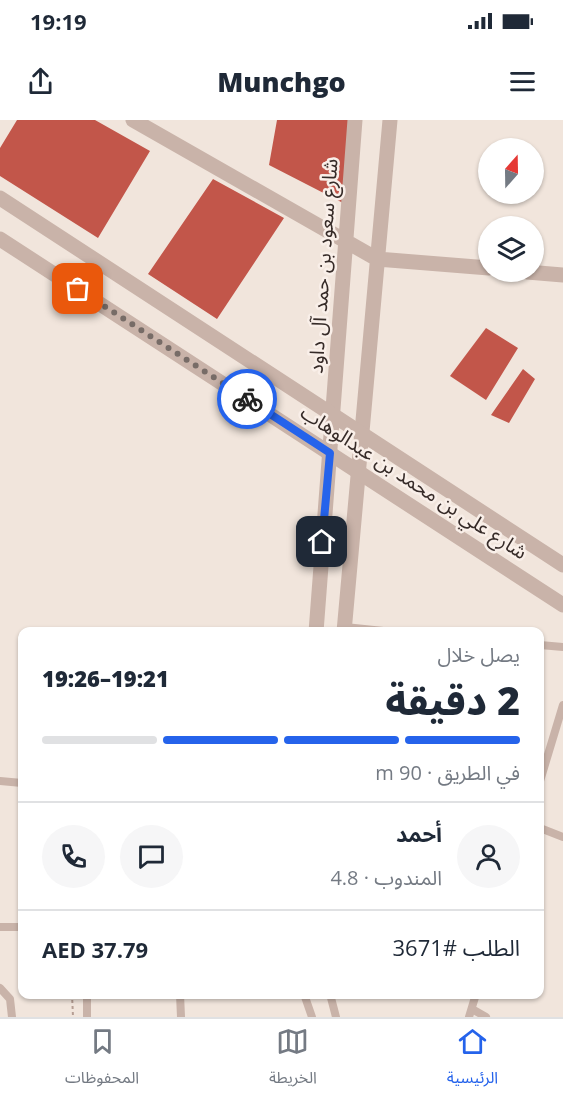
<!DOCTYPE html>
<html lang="ar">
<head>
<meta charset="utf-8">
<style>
	body { margin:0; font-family:"Open Sans","Noto Sans Arabic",sans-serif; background:#f6f6f7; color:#1f2937; direction:rtl; height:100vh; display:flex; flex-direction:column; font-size:22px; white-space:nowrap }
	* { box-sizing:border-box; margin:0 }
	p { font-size:20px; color:#747a83 }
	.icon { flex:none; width:33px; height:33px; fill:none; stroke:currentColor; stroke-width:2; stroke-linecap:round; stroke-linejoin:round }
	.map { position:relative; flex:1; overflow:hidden; direction:ltr }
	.side { position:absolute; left:18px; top:507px; width:526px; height:372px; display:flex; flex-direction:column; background:#fff; border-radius:12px; box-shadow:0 2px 4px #0004; direction:rtl }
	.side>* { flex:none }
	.needle { width:39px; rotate:20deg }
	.fabs { position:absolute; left:478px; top:18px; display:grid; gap:12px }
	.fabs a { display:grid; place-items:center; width:66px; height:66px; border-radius:50%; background:#fff; box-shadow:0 2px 4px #0004; font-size:30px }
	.pin { position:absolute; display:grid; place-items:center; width:51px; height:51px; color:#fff; margin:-26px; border-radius:12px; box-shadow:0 3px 9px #0006 }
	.courier { position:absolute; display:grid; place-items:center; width:60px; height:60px; margin:-30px; border:4px solid #2563eb; border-radius:50%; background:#fff; color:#222; box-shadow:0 2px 8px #0007 }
	.summary em { font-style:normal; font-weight:800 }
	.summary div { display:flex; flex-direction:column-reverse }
	.summary { display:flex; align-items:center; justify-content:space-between; height:102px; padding:0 24px }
	h1 { font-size:39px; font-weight:800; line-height:45px }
	.bar { display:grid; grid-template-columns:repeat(4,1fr); gap:9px 6px; align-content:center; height:72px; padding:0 24px }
	.bar i { height:8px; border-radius:4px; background:#e0e1e3 }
	.bar .selected { background:#2563eb }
	.bar p { grid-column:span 4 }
	.line { display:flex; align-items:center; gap:15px; padding:0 24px; border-top:2px solid #e0e1e3 }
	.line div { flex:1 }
	.round { display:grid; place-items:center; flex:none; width:63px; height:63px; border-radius:32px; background:#f6f6f7 }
	.status { display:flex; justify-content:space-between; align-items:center; height:42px; padding:0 30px; background:#fff; direction:ltr }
	.status svg { height:16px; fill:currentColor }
	header { display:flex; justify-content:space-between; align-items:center; height:78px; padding:0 24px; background:#fff; font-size:27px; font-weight:800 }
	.tabs { display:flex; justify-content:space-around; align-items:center; height:84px; border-top:2px solid #e0e1e3; background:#fff; font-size:16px; color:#747a83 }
	.tabs a { display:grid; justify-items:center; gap:3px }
	.tabs .selected { color:#2563eb }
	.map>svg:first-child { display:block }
	.building { fill:#c2564a }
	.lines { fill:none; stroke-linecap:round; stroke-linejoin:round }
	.path { stroke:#b59d93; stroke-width:2; stroke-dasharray:3 3; stroke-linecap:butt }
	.service { stroke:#c9b3a9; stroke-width:8 }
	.minor { stroke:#c9b3a9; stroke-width:15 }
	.tertiary { stroke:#c9b3a9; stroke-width:15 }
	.done { stroke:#776c67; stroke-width:6; stroke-dasharray:0 10.8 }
	.route { stroke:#2563eb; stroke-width:8 }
	.labels { text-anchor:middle; stroke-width:5; stroke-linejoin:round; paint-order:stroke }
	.street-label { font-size:20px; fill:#362b28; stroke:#f9efe9 }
</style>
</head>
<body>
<div class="status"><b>19:19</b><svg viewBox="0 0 49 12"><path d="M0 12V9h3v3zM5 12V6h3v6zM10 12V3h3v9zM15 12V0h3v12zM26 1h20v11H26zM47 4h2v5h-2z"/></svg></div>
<header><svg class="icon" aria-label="menu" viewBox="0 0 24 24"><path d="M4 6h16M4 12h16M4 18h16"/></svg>Munchgo<svg class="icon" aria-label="share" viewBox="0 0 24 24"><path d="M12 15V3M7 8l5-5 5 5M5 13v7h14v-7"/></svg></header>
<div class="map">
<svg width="563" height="897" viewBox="0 0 563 897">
	<rect width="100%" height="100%" fill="#f1e5dc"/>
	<path class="building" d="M17,0h78l55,31 -52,87 -98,-62v-28z
		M277,0h75l-9,83 -74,-38z
		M213,59l71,39 -67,101 -69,-45z
		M486,208l32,20 -32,52 -36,-24z
		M523,249l12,10 -26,44 -18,-8z"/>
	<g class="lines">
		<path class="path" d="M72,874l1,23"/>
		<path class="service" d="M345,507l48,5
			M540,525l23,2
			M0,661l22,2
			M540,661l23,-76
			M540,708l23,9
			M0,807h22
			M0,868l10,11 2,18
			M180,874l1,23
			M304,874l8,23
			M330,874l6,23
			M472,889l14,8
			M87,897v-23
			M469,897l7,-23"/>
		<path class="minor" d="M133,0l244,139 112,9
			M527,152l36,3
			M316,512l39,-512
			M344,512l46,-512"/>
		<path class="tertiary" d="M0,78l563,367
			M0,119l563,366"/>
	</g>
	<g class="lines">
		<path class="done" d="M78,169l169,110"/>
		<path class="route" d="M247,279l83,54 -8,89"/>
	</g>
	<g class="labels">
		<g class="street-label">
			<text transform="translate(323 146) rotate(-86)" y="7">شارع سعود بن حمد آل داود</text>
			<text transform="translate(414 362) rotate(33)" y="7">شارع علي بن محمد بن عبدالوهاب</text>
		</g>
	</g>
</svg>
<div class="fabs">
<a><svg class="needle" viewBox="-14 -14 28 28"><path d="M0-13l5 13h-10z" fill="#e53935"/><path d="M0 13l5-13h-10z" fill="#747a83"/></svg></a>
<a><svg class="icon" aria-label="layers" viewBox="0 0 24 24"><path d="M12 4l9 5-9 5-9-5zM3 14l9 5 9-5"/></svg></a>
</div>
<div class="pin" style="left:78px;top:169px;background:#ea580c"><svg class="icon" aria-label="bag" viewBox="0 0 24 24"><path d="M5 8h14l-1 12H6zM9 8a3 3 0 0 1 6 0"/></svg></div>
<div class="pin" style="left:322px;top:422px;background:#1f2937"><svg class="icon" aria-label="home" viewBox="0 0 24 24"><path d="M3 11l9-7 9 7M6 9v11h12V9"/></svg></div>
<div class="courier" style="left:247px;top:279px"><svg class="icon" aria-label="bike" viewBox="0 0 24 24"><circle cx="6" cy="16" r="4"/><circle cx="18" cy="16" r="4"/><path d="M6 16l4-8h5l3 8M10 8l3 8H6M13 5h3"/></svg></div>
<section class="side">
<div class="summary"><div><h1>2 دقيقة</h1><p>يصل خلال</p></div><em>19:21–19:26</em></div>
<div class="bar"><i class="selected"></i><i class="selected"></i><i class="selected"></i><i></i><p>في الطريق · 90 m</p></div>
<div class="line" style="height:108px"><a class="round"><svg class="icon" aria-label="person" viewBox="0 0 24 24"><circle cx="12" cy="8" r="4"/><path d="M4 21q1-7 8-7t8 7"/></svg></a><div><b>أحمد</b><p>المندوب · 4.8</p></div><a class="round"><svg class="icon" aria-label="chat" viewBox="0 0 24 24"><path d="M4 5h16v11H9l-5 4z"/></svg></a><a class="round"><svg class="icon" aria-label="phone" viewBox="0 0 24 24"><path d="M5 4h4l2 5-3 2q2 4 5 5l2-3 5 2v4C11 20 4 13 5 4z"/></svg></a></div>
<div class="line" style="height:78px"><div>الطلب #3671</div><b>AED 37.79</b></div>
</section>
</div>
<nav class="tabs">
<a class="selected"><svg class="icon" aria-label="home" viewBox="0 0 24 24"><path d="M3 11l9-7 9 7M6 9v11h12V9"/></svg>الرئيسية</a>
<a><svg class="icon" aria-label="map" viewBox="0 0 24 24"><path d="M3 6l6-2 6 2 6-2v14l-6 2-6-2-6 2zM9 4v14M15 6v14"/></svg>الخريطة</a>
<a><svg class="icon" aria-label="saved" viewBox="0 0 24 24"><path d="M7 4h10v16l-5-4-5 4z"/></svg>المحفوظات</a>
</nav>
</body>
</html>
